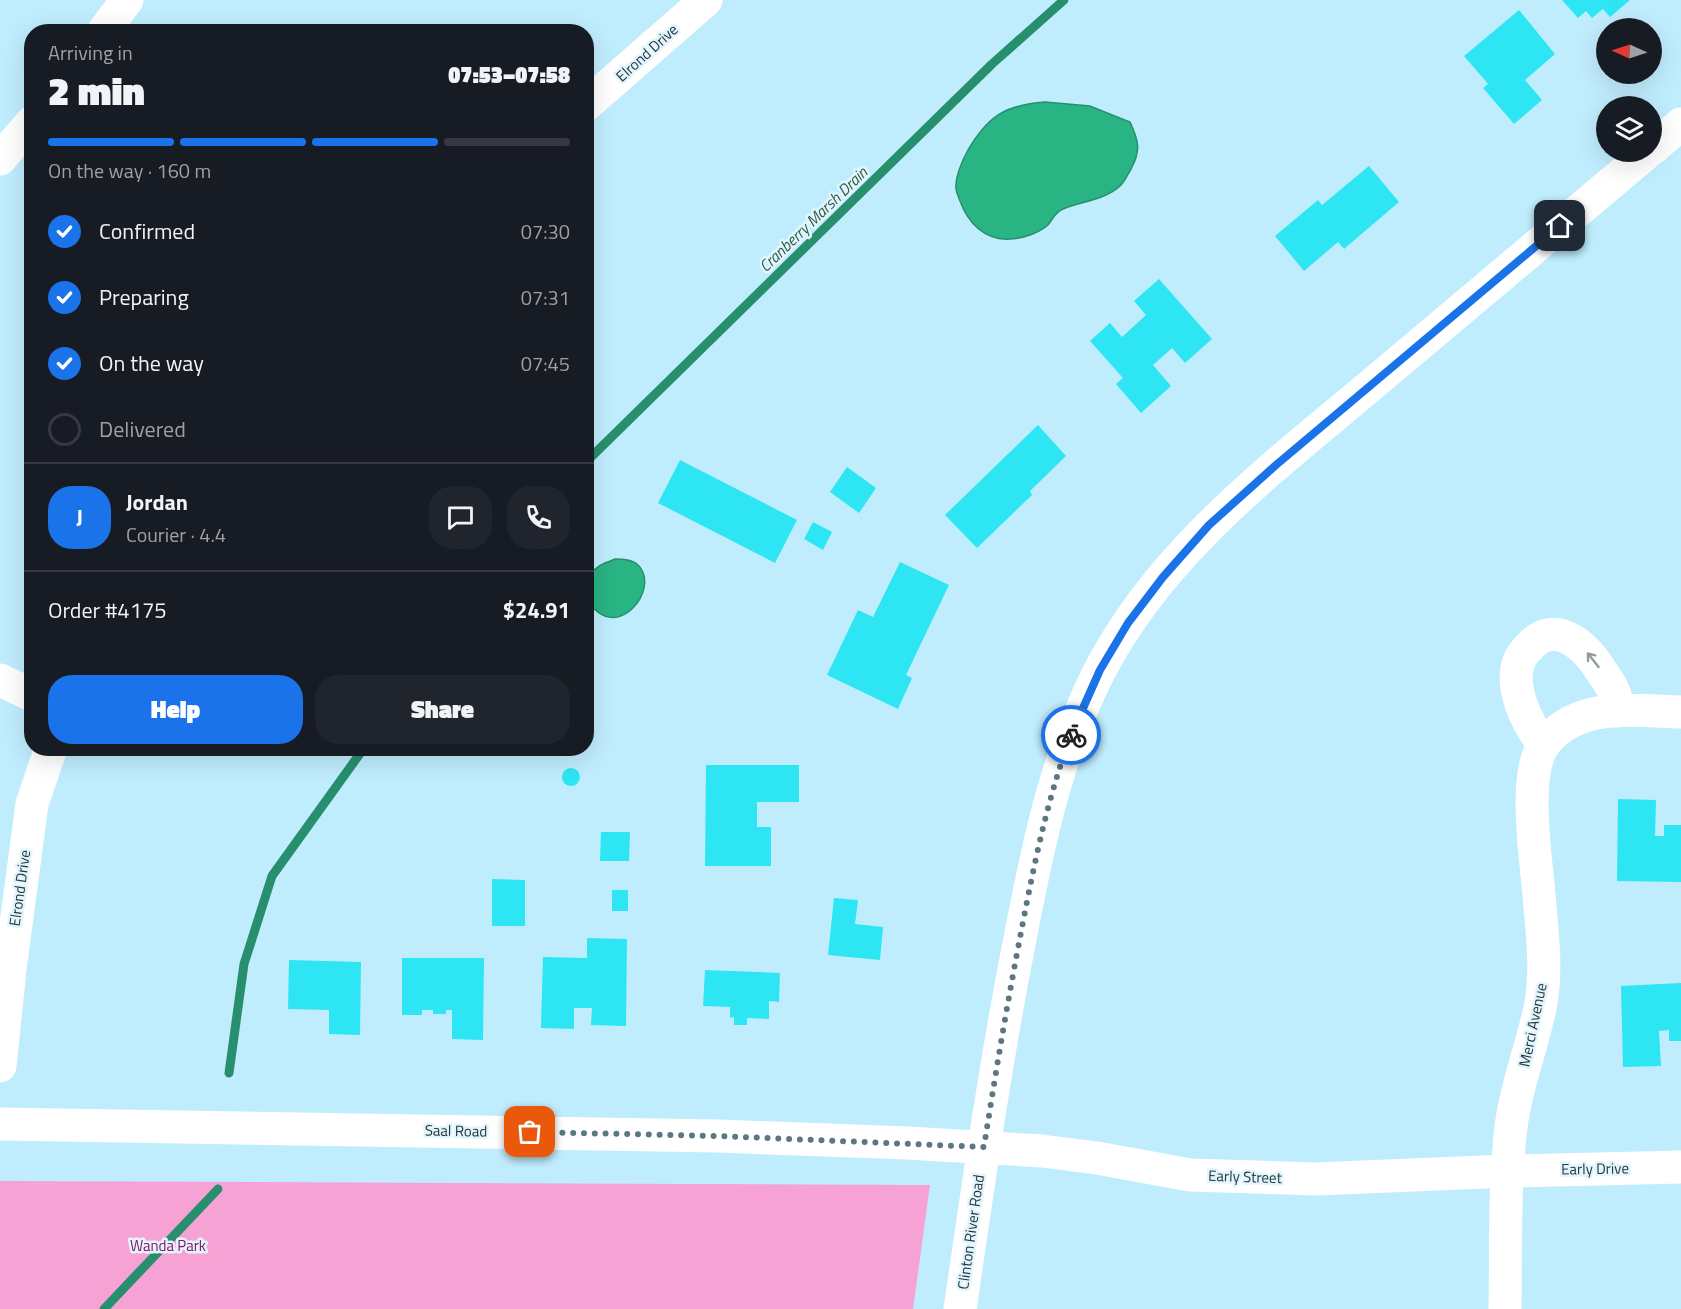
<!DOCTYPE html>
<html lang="en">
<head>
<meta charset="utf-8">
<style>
	body { margin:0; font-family:"Titillium Web",sans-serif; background:#20242c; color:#f1f3f6; height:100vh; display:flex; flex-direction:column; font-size:22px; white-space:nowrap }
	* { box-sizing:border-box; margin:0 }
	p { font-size:20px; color:#9ea1a6 }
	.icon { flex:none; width:33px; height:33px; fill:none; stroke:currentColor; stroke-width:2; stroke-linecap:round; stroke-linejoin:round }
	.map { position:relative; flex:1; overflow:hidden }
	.panel { position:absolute; left:24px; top:24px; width:570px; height:732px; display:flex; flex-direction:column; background:#171b24; border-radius:24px; box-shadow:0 6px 24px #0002 }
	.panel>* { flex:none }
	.needle { width:39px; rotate:273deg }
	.tools { position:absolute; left:1596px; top:18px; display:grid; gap:12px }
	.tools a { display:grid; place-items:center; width:66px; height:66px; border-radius:50%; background:#171b24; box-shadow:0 6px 24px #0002; font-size:30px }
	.pin { position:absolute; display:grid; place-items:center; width:51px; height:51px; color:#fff; margin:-26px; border-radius:12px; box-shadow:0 3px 9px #0006 }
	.courier { position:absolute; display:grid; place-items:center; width:60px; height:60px; margin:-30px; border:4px solid #1a73e8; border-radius:50%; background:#fff; color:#222; box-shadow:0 2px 8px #0007 }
	.head em { font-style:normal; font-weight:800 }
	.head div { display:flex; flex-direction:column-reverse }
	.head { display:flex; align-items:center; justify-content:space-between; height:102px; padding:0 24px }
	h1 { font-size:39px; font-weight:800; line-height:45px }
	.bar { display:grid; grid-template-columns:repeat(4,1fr); gap:9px 6px; align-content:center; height:72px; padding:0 24px }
	.bar i { height:8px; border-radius:4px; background:#363941 }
	.bar .on { background:#1a73e8 }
	.bar p { grid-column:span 4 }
	.line { display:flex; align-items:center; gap:15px; padding:0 24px; border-top:2px solid #363941 }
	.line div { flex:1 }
	.round { display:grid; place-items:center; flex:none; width:63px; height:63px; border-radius:24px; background:#20242c }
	ol { padding:0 24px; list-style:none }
	li { display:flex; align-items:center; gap:18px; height:66px }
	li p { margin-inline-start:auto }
	li .icon { padding:6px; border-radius:50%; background:#1a73e8; color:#fff; stroke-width:4 }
	li:last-child { color:#9ea1a6 }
	li i { width:33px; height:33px; border:3px solid #363941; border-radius:50% }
	.cta { display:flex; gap:12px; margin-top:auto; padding:12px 24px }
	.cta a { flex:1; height:69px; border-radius:24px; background:#1a73e8; color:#fff; font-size:24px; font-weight:800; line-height:69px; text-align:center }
	.cta a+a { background:#20242c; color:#f1f3f6 }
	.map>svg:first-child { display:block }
	.green { fill:#f6a2d4 }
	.water { fill:#29b483; stroke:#288f6e; stroke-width:1.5 }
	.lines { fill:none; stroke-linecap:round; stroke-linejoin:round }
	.stream { stroke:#288f6e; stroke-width:9 }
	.building { fill:#2ee5f3 }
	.minor { stroke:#fff; stroke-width:33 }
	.oneway { stroke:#929c9e }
	.done { stroke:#5c7781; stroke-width:6; stroke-dasharray:0 10.8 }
	.route { stroke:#1a73e8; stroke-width:8 }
	.labels { text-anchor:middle; stroke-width:5; stroke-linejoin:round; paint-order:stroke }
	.street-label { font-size:15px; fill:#26383e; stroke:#e3f5fc }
	.park-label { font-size:15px; fill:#881666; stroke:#e3f5fc }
	.water-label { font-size:16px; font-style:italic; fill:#2b5e48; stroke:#e3f5fc }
</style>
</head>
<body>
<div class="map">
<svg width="1681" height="1309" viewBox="0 0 1681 1309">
	<rect width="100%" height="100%" fill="#c0edfe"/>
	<path class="green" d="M0,1181l930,4 -17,124h-913z"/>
	<path class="water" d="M1045,102l45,4 40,16c9,19 11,29 1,47 -3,5 -6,12 -10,16 -15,15 -39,16 -58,24 -9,4 -9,9 -15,16 -9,8 -26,14 -38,14 -25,2 -42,-16 -50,-38 -1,-3 -4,-9 -4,-13 -1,-11 7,-29 12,-38 20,-34 37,-45 77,-48z
		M615,559c7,0 16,0 22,5 23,20 -10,68 -38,49 -15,-10 -18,-35 -1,-46 5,-4 11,-5 17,-8z"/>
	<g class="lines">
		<path class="stream" d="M586,462l406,-398 72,-64
			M229,1073l15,-109 28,-88 92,-128
			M104,1309l114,-120"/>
	</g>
	<path class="building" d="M1562,0h68l-20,17 -7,-8 -11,9 -6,-7 -8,7z
		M1519,10l36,44 -30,26 17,20 -28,24 -31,-36 5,-4 -24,-28z
		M1369,166l30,36 -55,47 -6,-7 -34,29 -29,-35 43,-36 4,5z
		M1159,279l53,60 -27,24 -13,-15 -19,17 18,21 -30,27 -25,-29 7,-6 -33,-37 20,-18 12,14 24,-22 -12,-14z
		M1038,425l28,31 -36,35 2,4 -55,53 -32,-33z
		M680,460l117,60 -22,43 -117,-60z
		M847,467l29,21 -17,25 -29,-21z
		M813,522l19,10 -9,18 -19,-11z
		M900,562l49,23 -43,90 6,3 -14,31 -71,-34 31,-65 15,7z
		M706,765h93v37h-42v25h14v39h-66z
		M562 777a9 9 0 1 1 18 0a9 9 0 1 1-18 0Z
		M1618,799l38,1 -1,36h9v-11h17v57l-64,-1z
		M601,832h29l-1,29h-29z
		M492,879l33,1v46h-33z
		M612,890h16v21h-16z
		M834,898l24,2 -3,24 28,3 -3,33 -52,-5z
		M587,938l40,1 -1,87 -35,-1 1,-17h-18v21l-33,-1 2,-71 44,1z
		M402,958h82l-1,82 -31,-1v-29h-6v4h-13v-4h-11v5h-20z
		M289,960l72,2 -1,73 -31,-1v-24l-41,-1z
		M705,970l75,3 -1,29 -10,-1v18l-22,-1v7h-13v-8l-4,1v-11l-27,-1z
		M1681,983v58h-12v-11l-10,1 2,35 -38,1 -2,-81z"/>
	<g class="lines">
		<path class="minor" d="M103,32l24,-32
			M586,105l120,-105
			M1652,149l29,-25
			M0,159l32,-37
			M0,680l32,15
			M1544,744c-17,-19 -36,-59 -24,-85 2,-5 7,-10 11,-14 24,-25 52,-1 67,21 11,17 19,25 20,45
			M0,1066l10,-97 22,-165 19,-56
			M0,1124l718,12 190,7 134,8 55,7 93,17 126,4 192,-8 173,-4
			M960,1309c18,-122 35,-244 59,-365 18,-94 36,-186 80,-272 62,-121 175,-205 277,-291 91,-77 182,-153 272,-229
			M1505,1309c1,-60 -1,-122 6,-182 5,-42 22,-82 30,-124 6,-36 1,-72 -2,-108 -3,-37 -17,-123 6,-152 34,-42 89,-32 136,-31"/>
	</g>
	<defs><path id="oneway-shaft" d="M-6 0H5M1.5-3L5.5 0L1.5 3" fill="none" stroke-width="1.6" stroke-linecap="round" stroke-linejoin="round" transform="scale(1.5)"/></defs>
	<use class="oneway" href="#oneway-shaft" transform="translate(1593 660) rotate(-128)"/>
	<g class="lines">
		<path class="done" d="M530,1132l188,4 266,11c12,-77 25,-154 40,-230 12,-62 25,-123 47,-182"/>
		<path class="route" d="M1071,735l29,-65 28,-47 35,-46 46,-52 67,-60 284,-239"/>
	</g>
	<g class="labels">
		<g class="street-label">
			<text transform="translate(647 53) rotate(-42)" y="5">Elrond Drive</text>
			<text transform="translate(20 888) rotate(-82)" y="5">Elrond Drive</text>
			<text transform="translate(1533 1025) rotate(-78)" y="5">Merci Avenue</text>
			<text transform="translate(456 1131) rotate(1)" y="5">Saal Road</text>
			<text transform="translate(1595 1169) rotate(-1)" y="5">Early Drive</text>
			<text transform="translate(1245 1177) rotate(2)" y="5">Early Street</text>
			<text transform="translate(971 1232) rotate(-82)" y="5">Clinton River Road</text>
		</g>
		<g class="park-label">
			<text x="168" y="1251">Wanda Park</text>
		</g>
		<g class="water-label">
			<text transform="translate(813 219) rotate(-44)" y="6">Cranberry Marsh Drain</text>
		</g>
	</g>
</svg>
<div class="tools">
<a><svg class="needle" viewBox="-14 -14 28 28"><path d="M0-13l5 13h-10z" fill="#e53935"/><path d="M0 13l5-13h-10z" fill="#9ea1a6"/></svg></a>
<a><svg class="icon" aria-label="layers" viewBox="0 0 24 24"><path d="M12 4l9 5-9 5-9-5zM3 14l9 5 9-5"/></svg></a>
</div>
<div class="pin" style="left:530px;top:1132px;background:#ea580c"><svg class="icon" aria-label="bag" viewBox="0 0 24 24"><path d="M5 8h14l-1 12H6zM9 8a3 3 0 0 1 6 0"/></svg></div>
<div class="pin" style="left:1560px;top:226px;background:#1f2937"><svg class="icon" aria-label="home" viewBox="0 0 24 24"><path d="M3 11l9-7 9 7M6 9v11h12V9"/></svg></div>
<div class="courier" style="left:1071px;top:735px"><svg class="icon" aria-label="bike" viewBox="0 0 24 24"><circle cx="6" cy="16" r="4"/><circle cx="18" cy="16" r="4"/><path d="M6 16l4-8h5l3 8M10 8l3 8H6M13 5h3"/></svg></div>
<section class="panel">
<div class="head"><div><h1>2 min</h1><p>Arriving in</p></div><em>07:53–07:58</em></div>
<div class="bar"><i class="on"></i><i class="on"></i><i class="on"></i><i></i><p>On the way · 160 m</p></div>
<ol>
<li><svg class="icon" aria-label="check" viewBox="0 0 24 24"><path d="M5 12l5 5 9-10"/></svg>Confirmed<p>07:30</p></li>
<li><svg class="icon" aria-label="check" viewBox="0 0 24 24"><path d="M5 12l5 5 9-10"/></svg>Preparing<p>07:31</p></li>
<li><svg class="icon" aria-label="check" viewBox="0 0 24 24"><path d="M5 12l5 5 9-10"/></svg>On the way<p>07:45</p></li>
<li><i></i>Delivered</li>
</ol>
<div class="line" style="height:108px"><b class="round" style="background:#1a73e8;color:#fff">J</b><div><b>Jordan</b><p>Courier · 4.4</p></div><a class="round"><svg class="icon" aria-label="chat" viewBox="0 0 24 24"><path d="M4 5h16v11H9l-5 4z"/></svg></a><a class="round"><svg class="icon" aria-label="phone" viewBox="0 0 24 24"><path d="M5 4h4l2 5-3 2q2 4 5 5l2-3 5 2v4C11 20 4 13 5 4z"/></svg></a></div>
<div class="line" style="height:78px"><div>Order #4175</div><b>$24.91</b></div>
<div class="cta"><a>Help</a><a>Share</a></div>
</section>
</div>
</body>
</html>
